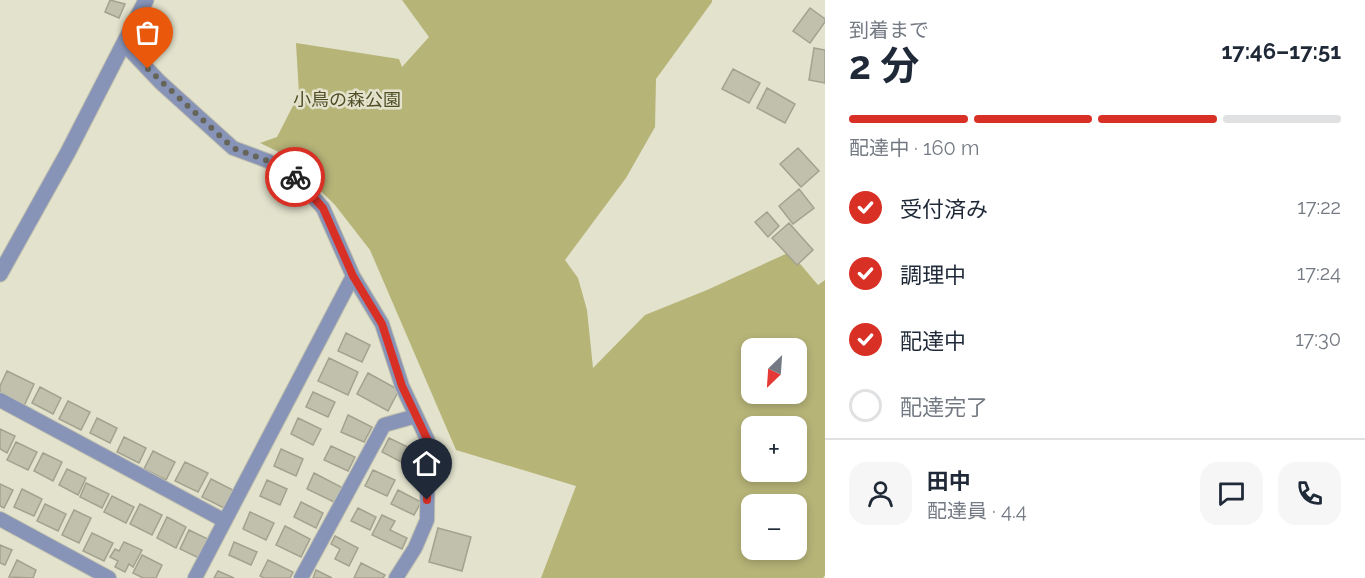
<!DOCTYPE html>
<html lang="ja">
<head>
<meta charset="utf-8">
<style>
	body { margin:0; font-family:Raleway,"Noto Sans JP",sans-serif; background:#f6f6f7; color:#1f2937; height:100vh; display:flex; flex-direction:column; font-size:22px; white-space:nowrap }
	* { box-sizing:border-box; margin:0 }
	p { font-size:20px; color:#747a83 }
	.icon { flex:none; width:33px; height:33px; fill:none; stroke:currentColor; stroke-width:2; stroke-linecap:round; stroke-linejoin:round }
	.map { position:relative; flex:1; overflow:hidden }
	.panel { display:flex; flex-direction:column; background:#fff; width:540px }
	.panel>* { flex:none }
	.needle { width:39px; rotate:205deg }
	.fabs { position:absolute; left:741px; top:338px; display:grid; gap:12px }
	.fabs a { display:grid; place-items:center; width:66px; height:66px; border-radius:12px; background:#fff; box-shadow:0 3px 9px #0003; font-size:30px }
	.pin { position:absolute; display:grid; place-items:center; width:51px; height:51px; color:#fff; margin:-62px -26px; border-radius:50% 50% 50% 0; rotate:-45deg; box-shadow:0 0 6px #0007 }
	.pin .icon { rotate:45deg }
	.courier { position:absolute; display:grid; place-items:center; width:60px; height:60px; margin:-30px; border:4px solid #d93025; border-radius:50%; background:#fff; color:#222; box-shadow:0 2px 8px #0007 }
	.headline em { font-style:normal; font-weight:700 }
	.headline div { display:flex; flex-direction:column-reverse }
	.headline { display:flex; align-items:center; justify-content:space-between; height:102px; padding:0 24px }
	h1 { font-size:39px; font-weight:700; line-height:45px }
	.bar { display:grid; grid-template-columns:repeat(4,1fr); gap:9px 6px; align-content:center; height:72px; padding:0 24px }
	.bar i { height:8px; border-radius:4px; background:#e0e1e3 }
	.bar .active { background:#d93025 }
	.bar p { grid-column:span 4 }
	.line { display:flex; align-items:center; gap:15px; padding:0 24px; border-top:2px solid #e0e1e3 }
	.line div { flex:1 }
	.round { display:grid; place-items:center; flex:none; width:63px; height:63px; border-radius:18px; background:#f6f6f7 }
	ol { padding:0 24px; list-style:none }
	li { display:flex; align-items:center; gap:18px; height:66px }
	li p { margin-inline-start:auto }
	li .icon { padding:6px; border-radius:50%; background:#d93025; color:#fff; stroke-width:4 }
	li:last-child { color:#747a83 }
	li i { width:33px; height:33px; border:3px solid #e0e1e3; border-radius:50% }
	main { display:flex; flex:1; min-height:0 }
	.map>svg:first-child { display:block }
	.green { fill:#b7b478; fill-rule:evenodd }
	.building { fill:#c0c0ac; stroke:#a3a28f; stroke-width:1.5 }
	.lines { fill:none; stroke-linecap:round; stroke-linejoin:round }
	.minor-casing { stroke:#bfbfad; stroke-width:16 }
	.tertiary-casing { stroke:#bfbfad; stroke-width:17 }
	.minor { stroke:#8794b8; stroke-width:14 }
	.tertiary { stroke:#8794b8; stroke-width:15 }
	.done { stroke:#656559; stroke-width:6; stroke-dasharray:0 10.8 }
	.route { stroke:#d93025; stroke-width:8 }
	.labels { text-anchor:middle; stroke-width:5; stroke-linejoin:round; paint-order:stroke }
	.park-label { font-size:18px; fill:#504e25; stroke:#e2e2cd }
</style>
</head>
<body>
<main>
<div class="map">
<svg width="825" height="578" viewBox="0 0 825 578">
	<rect width="100%" height="100%" fill="#e2e2cd"/>
	<path class="green" d="M402,0h310v2l-56,77 -1,48 -29,51 -61,82 13,18 9,32 6,58 52,-53 62,-25 83,-38 28,33 7,-5v295l-2,3h-282l35,-92 -120,-36 -86,-200 -35,-45 -52,-51 -23,-11 17,-6 22,-43 -3,-51 103,16 3,8 27,-30zM752,348h44v45h-44zM752,426h44v45h-44zM752,504h44v45h-44z"/>
	<path class="building" d="M110,0l15,4 -6,14 -14,-6z
		M810,8l15,11v3l-15,21 -17,-12z
		M814,48l11,2v33l-16,-3z
		M733,69l27,14 -11,20 -27,-14z
		M767,88l28,16 -10,19 -28,-15z
		M798,148l21,23 -18,16 -21,-23z
		M799,189l15,19 -21,16 -14,-18z
		M767,212l12,14 -11,11 -13,-15z
		M789,223l24,27 -16,15 -25,-27z
		M346,333l24,12 -8,17 -24,-11z
		M329,358l29,14 -10,23 -30,-14z
		M7,371l27,13 -10,22 -24,-12v-8z
		M368,373l31,17 -11,21 -31,-17z
		M40,387l21,11 -8,16 -21,-11z
		M313,392l22,10 -7,15 -22,-10z
		M68,401l22,11 -9,18 -22,-11z
		M348,415l24,12 -8,15 -23,-10z
		M97,418l20,10 -7,15 -20,-10z
		M298,418l23,11 -8,16 -22,-11z
		M0,429l15,7 -8,17 -7,-4z
		M124,437l22,11 -7,15 -22,-11z
		M389,438l25,12 -7,15 -25,-13z
		M16,442l21,10 -9,18 -21,-10z
		M331,446l24,11 -7,14 -24,-11z
		M281,449l22,10 -7,17 -22,-10z
		M153,451l22,11 -9,18 -22,-11z
		M43,453l19,9 -9,19 -19,-10z
		M185,462l23,11 -10,19 -23,-11z
		M67,469l19,9 -8,17 -19,-10z
		M373,470l22,10 -8,16 -22,-10z
		M314,473l29,15 -7,15 -29,-14z
		M211,479l26,13 -9,18 -26,-13z
		M267,480l20,9 -7,16 -20,-9z
		M86,483l23,11 -7,14 -22,-11z
		M0,484l13,6 -9,18 -4,-2z
		M22,489l20,10 -8,17 -20,-9z
		M398,490l23,12 -7,13 -23,-11z
		M112,496l22,11 -8,16 -22,-11z
		M301,502l22,11 -7,15 -22,-11z
		M45,504l21,10 -8,17 -21,-10z
		M140,504l22,11 -10,20 -22,-11z
		M358,508l18,9 -6,13 -19,-9z
		M74,510l17,8 -12,25 -17,-8z
		M250,512l24,11 -8,17 -23,-11z
		M382,515l13,6 -5,9 17,8 -5,11 -30,-14z
		M167,517l19,10 -10,21 -19,-10z
		M285,526l25,13 -9,18 -25,-12z
		M438,528l33,9 -9,34 -33,-9z
		M189,530l21,10 -9,19 -21,-10z
		M92,533l21,10 -9,18 -21,-10z
		M335,536l23,12 -9,18 -14,-7 5,-10 -9,-5z
		M124,542l18,8 -9,17 -4,-3 -4,8 -10,-5 3,-6 -8,-4 5,-8 4,2z
		M234,542l23,10 -6,13 -22,-10z
		M0,545l12,5 -7,15 -5,-2z
		M142,555l20,10 -6,13h-13l-10,-5z
		M17,560l19,10 -3,8 -24,-1z
		M268,560l25,12 -3,6h-26l-4,-2z
		M361,563l24,12 -2,3h-29z
		M316,570l16,8h-19z
		M218,571l16,7h-20z"/>
	<g class="lines">
		<g class="minor-casing">
			<path id="minor" d="M124,44l36,38 73,66 35,13 25,14 30,33 30,68 29,48 20,62 26,55 -1,79 -12,28 -19,30
				M0,400l225,121
				M0,519l109,59
				M195,578l158,-302
				M301,578l83,-153 32,-9"/>
		</g>
		<g class="tertiary-casing">
			<path id="tertiary" d="M0,274l68,-122 78,-152"/>
		</g>
		<use href="#minor" class="minor"/>
		<use href="#tertiary" class="tertiary"/>
	</g>
	<g class="lines">
		<path class="done" d="M148,69l85,79 35,13 27,16"/>
		<path class="route" d="M295,177l28,31 30,68 29,48 20,62 26,55 -1,59"/>
	</g>
	<g class="labels">
		<g class="park-label">
			<text x="347" y="106">小鳥の森公園</text>
		</g>
	</g>
</svg>
<div class="fabs">
<a><svg class="needle" viewBox="-14 -14 28 28"><path d="M0-13l5 13h-10z" fill="#e53935"/><path d="M0 13l5-13h-10z" fill="#747a83"/></svg></a>
<a>+</a>
<a>−</a>
</div>
<div class="pin" style="left:148px;top:69px;background:#ea580c"><svg class="icon" aria-label="bag" viewBox="0 0 24 24"><path d="M5 8h14l-1 12H6zM9 8a3 3 0 0 1 6 0"/></svg></div>
<div class="pin" style="left:427px;top:500px;background:#1f2937"><svg class="icon" aria-label="home" viewBox="0 0 24 24"><path d="M3 11l9-7 9 7M6 9v11h12V9"/></svg></div>
<div class="courier" style="left:295px;top:177px"><svg class="icon" aria-label="bike" viewBox="0 0 24 24"><circle cx="6" cy="16" r="4"/><circle cx="18" cy="16" r="4"/><path d="M6 16l4-8h5l3 8M10 8l3 8H6M13 5h3"/></svg></div>
</div>
<section class="panel">
<div class="headline"><div><h1>2 分</h1><p>到着まで</p></div><em>17:46–17:51</em></div>
<div class="bar"><i class="active"></i><i class="active"></i><i class="active"></i><i></i><p>配達中 · 160 m</p></div>
<ol>
<li><svg class="icon" aria-label="check" viewBox="0 0 24 24"><path d="M5 12l5 5 9-10"/></svg>受付済み<p>17:22</p></li>
<li><svg class="icon" aria-label="check" viewBox="0 0 24 24"><path d="M5 12l5 5 9-10"/></svg>調理中<p>17:24</p></li>
<li><svg class="icon" aria-label="check" viewBox="0 0 24 24"><path d="M5 12l5 5 9-10"/></svg>配達中<p>17:30</p></li>
<li><i></i>配達完了</li>
</ol>
<div class="line" style="height:108px"><a class="round"><svg class="icon" aria-label="person" viewBox="0 0 24 24"><circle cx="12" cy="8" r="4"/><path d="M4 21q1-7 8-7t8 7"/></svg></a><div><b>田中</b><p>配達員 · 4.4</p></div><a class="round"><svg class="icon" aria-label="chat" viewBox="0 0 24 24"><path d="M4 5h16v11H9l-5 4z"/></svg></a><a class="round"><svg class="icon" aria-label="phone" viewBox="0 0 24 24"><path d="M5 4h4l2 5-3 2q2 4 5 5l2-3 5 2v4C11 20 4 13 5 4z"/></svg></a></div>
</section>
</main>
</body>
</html>
